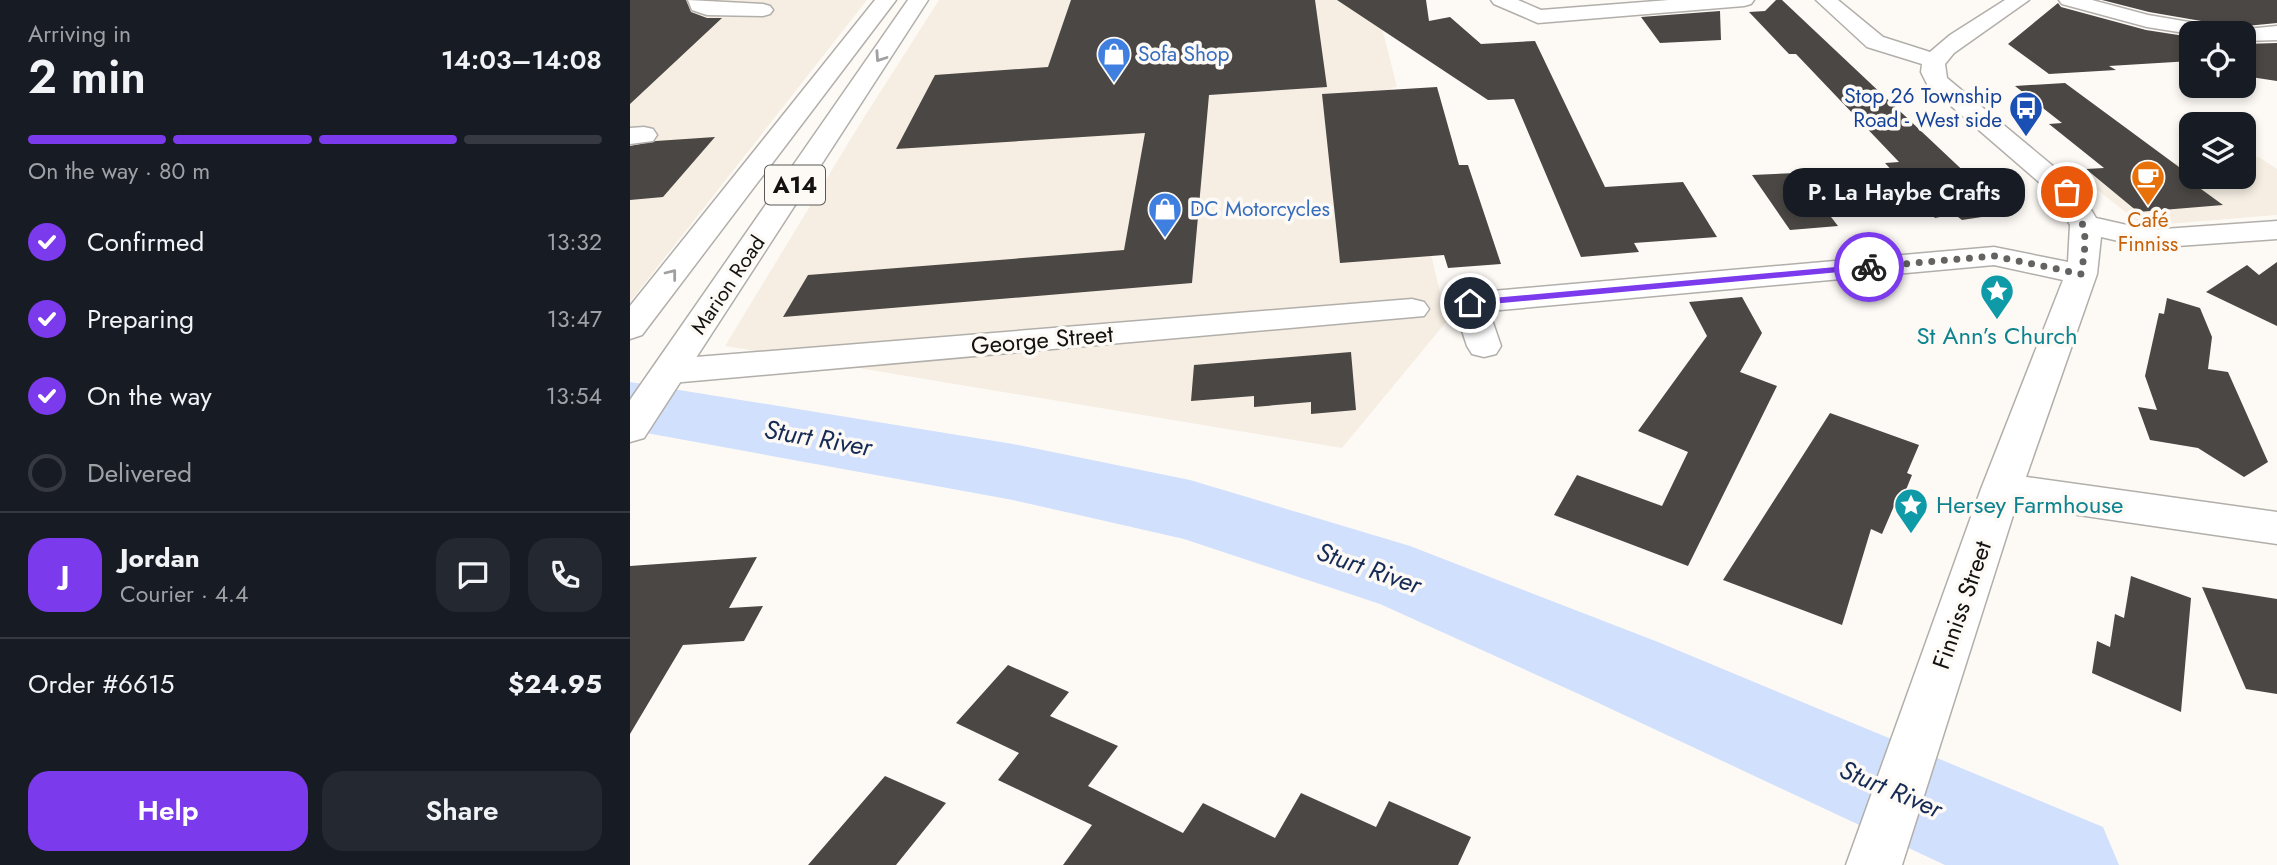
<!DOCTYPE html>
<html lang="en">
<head>
<meta charset="utf-8">
<style>
	body { margin:0; font-family:Jost,sans-serif; background:#242831; color:#f1f3f6; height:100vh; display:flex; flex-direction:column; font-size:26px; white-space:nowrap }
	* { box-sizing:border-box; margin:0 }
	p { font-size:23px; color:#9ea1a6 }
	.icon { flex:none; width:38px; height:38px; fill:none; stroke:currentColor; stroke-width:2; stroke-linecap:round; stroke-linejoin:round }
	.map { position:relative; flex:1; overflow:hidden }
	.sheet { display:flex; flex-direction:column; background:#171b24; width:630px }
	.sheet>* { flex:none }
	.controls { position:absolute; left:1549px; top:21px; display:grid; gap:14px }
	.controls a { display:grid; place-items:center; width:77px; height:77px; border-radius:14px; background:#171b24; box-shadow:0 4px 10px #0003; font-size:35px }
	.pin { position:absolute; display:grid; place-items:center; width:60px; height:60px; color:#fff; margin:-30px; border:4px solid #fff; border-radius:50%; box-shadow:0 2px 7px #0007 }
	.courier { position:absolute; display:grid; place-items:center; width:70px; height:70px; margin:-35px; border:5px solid #7c3aed; border-radius:50%; background:#fff; color:#222; box-shadow:0 2px 9px #0007 }
	.bubble { position:absolute; height:49px; border-radius:21px; background:#171b24; box-shadow:0 4px 10px #0003; font-size:23px; font-weight:600; line-height:49px; text-align:center }
	.overview em { font-style:normal; font-weight:600 }
	.overview div { display:flex; flex-direction:column-reverse }
	.overview { display:flex; align-items:center; justify-content:space-between; height:119px; padding:0 28px }
	h1 { font-size:46px; font-weight:600; line-height:52px }
	.bar { display:grid; grid-template-columns:repeat(4,1fr); gap:10px 7px; align-content:center; height:84px; padding:0 28px }
	.bar i { height:9px; border-radius:5px; background:#363941 }
	.bar .current { background:#7c3aed }
	.bar p { grid-column:span 4 }
	.line { display:flex; align-items:center; gap:18px; padding:0 28px; border-top:2px solid #363941 }
	.line div { flex:1 }
	.round { display:grid; place-items:center; flex:none; width:74px; height:74px; border-radius:21px; background:#242831 }
	ol { padding:0 28px; list-style:none }
	li { display:flex; align-items:center; gap:21px; height:77px }
	li p { margin-inline-start:auto }
	li .icon { padding:7px; border-radius:50%; background:#7c3aed; color:#fff; stroke-width:4 }
	li:last-child { color:#9ea1a6 }
	li i { width:38px; height:38px; border:4px solid #363941; border-radius:50% }
	.action { display:flex; gap:14px; margin-top:auto; padding:14px 28px }
	.action a { flex:1; height:80px; border-radius:21px; background:#7c3aed; color:#fff; font-size:28px; font-weight:600; line-height:80px; text-align:center }
	.action a+a { background:#242831; color:#f1f3f6 }
	main { display:flex; flex:1; min-height:0 }
	.map>svg:first-child { display:block }
	.built { fill:#f6eee3 }
	.lines { fill:none; stroke-linecap:round; stroke-linejoin:round }
	.river { fill:#d1e0fc; fill-rule:evenodd }
	.building { fill:#4a4744 }
	.minor-casing { stroke:#b2afab; stroke-width:3 }
	.major-casing { stroke:#b2afab; stroke-width:3 }
	.minor { fill:#fff; fill-rule:evenodd }
	.major { fill:#fff; fill-rule:evenodd }
	.oneway { stroke:#a1a0a0 }
	.route { fill:#7c3aed }
	.done { stroke:#656361; stroke-width:7; stroke-dasharray:0 12.6 }
	.labels { text-anchor:middle; stroke-width:7; stroke-linejoin:round; paint-order:stroke }
	.far-shop-label { font-size:21px; fill:#366cbe; stroke:#fdfaf6; text-anchor:start }
	.far-transit-label { font-size:21px; fill:#164399; stroke:#fdfaf6; text-anchor:end }
	.far-food-label { font-size:21px; fill:#c56008; stroke:#fdfaf6 }
	.far-street-label { font-size:21px; fill:#131211; stroke:#fdfaf6 }
	.shield { fill:#fdfaf6; stroke:#595856; stroke-width:2 }
	.shield-label { font-size:23px; font-weight:bold; fill:#131211 }
	.culture-label { font-size:24px; fill:#0d838f; stroke:#fdfaf6 }
	.street-label { font-size:24px; fill:#131211; stroke:#fdfaf6 }
	.water-label { font-size:26px; font-style:italic; fill:#152a55; stroke:#fdfaf6 }
</style>
</head>
<body>
<main>
<section class="sheet">
<div class="overview"><div><h1>2 min</h1><p>Arriving in</p></div><em>14:03–14:08</em></div>
<div class="bar"><i class="current"></i><i class="current"></i><i class="current"></i><i></i><p>On the way · 80 m</p></div>
<ol>
<li><svg class="icon" aria-label="check" viewBox="0 0 24 24"><path d="M5 12l5 5 9-10"/></svg>Confirmed<p>13:32</p></li>
<li><svg class="icon" aria-label="check" viewBox="0 0 24 24"><path d="M5 12l5 5 9-10"/></svg>Preparing<p>13:47</p></li>
<li><svg class="icon" aria-label="check" viewBox="0 0 24 24"><path d="M5 12l5 5 9-10"/></svg>On the way<p>13:54</p></li>
<li><i></i>Delivered</li>
</ol>
<div class="line" style="height:126px"><b class="round" style="background:#7c3aed;color:#fff">J</b><div><b>Jordan</b><p>Courier · 4.4</p></div><a class="round"><svg class="icon" aria-label="chat" viewBox="0 0 24 24"><path d="M4 5h16v11H9l-5 4z"/></svg></a><a class="round"><svg class="icon" aria-label="phone" viewBox="0 0 24 24"><path d="M5 4h4l2 5-3 2q2 4 5 5l2-3 5 2v4C11 20 4 13 5 4z"/></svg></a></div>
<div class="line" style="height:91px"><div>Order #6615</div><b>$24.95</b></div>
<div class="action"><a>Help</a><a>Share</a></div>
</section>
<div class="map">
<svg width="1647" height="865" viewBox="0 0 1647 865">
	<rect width="100%" height="100%" fill="#fdfaf6"/>
	<path class="built" d="M0,0h237l-237,302z
		M309,0h436l22,87 -6,1 56,233 -105,127 -617,-102 136,-224z
		M1629,157l18,12v46l-134,11 -68,-54 116,-10v15h53v-19z"/>
	<g class="lines">
		<path class="river" d="M0,382l383,62 177,36 220,66 248,96 445,185 16,38h-174l-353,-165 -212,-96 -196,-65 -171,-39 -383,-70z"/>
	</g>
	<path class="building" d="M0,0h56l5,12 16,6h15l-92,86z
		M441,0h244l12,87 -118,8 -17,188 -409,34 25,-42 316,-25 21,-117 -249,16 39,-74 113,-8z
		M707,0h89l3,21 21,-4 31,27 54,-3 70,146 78,-5 34,55 -83,6 5,9 -58,5 -67,-158 -26,1z
		M1146,0h6l226,213 -46,7 -8,-6 -19,4 -50,-55 14,-1 -103,-108h-7l-40,-42 16,-1z
		M1472,0h175v23l-41,4 -87,-15z
		M1428,3l3,4 85,23 45,7v24l-82,5 7,4 -67,4 -41,-30z
		M1090,11l1,29 -61,3 -19,-26z
		M1614,44l33,-1v38l-33,-5z
		M1435,83l133,98h-8l33,24 -85,7 -52,-43 18,-1 -55,-44 13,-1 -47,-37z
		M807,87l22,78h9l33,99 -53,4 -4,-13 -104,8 -18,-169z
		M85,137l-52,60 -33,3v-54l26,-5z
		M1167,173l41,53 -48,4 -38,-55z
		M1647,262v64l-71,-34 41,-27 12,10z
		M1112,297l20,36 -22,39 37,14 -89,180 -134,-51 23,-40 85,31 26,-54 -50,-21 69,-95 -18,-34z
		M1537,298l33,10 12,29 -4,32 20,3 40,90 -24,15 -46,-29 -48,-8 -12,-33 19,3 -12,-34 14,-63 5,1z
		M721,352l5,58 -45,4v-12l-57,5v-11l-63,5 3,-36z
		M1200,413l89,32 -12,28 5,2 -13,32 -5,-1 -12,28 -11,-5 -29,96 -119,-45z
		M127,557l-28,51 34,-2 -19,35 -61,4 -53,89v-168z
		M1501,576l60,22 -10,114 -89,-39 5,-32 13,6 5,-33 9,4z
		M1572,587l75,12v95l-31,-5z
		M378,665l61,27 -19,24 68,30 -30,40 95,47 20,-30 72,35 26,-45 75,34 13,-26 82,36 -13,28h-395l29,-40 -94,-45 21,-27 -63,-30z
		M255,776l61,27 -50,62h-88z"/>
	<g class="lines">
		<g class="minor-casing">
			<path id="minor" d="M58,0l75,4 7,2 3,4 -3,4 -7,2 -56,-1 -15,-5z
				M861,0h27l23,10 128,-10h85l-3,4 -7,2 -206,17 -44,-19z
				M1186,0h22l45,37 47,15 20,-17 55,-35h24l-75,53 -9,11 2,14 130,108 19,32 53,12 128,-9v18l-128,9 -48,-11 -4,37 -71,203 251,35v32l-261,-38 -114,359h-56l135,-376 82,-209 -69,-15 -505,46 12,35 -5,8 -12,3 -12,-3 -5,-8 -14,-43 5,-7 12,-3 524,-46 74,15 2,-37 -15,-29 -127,-110 -7,-14 1,-8 -55,-17z
				M1429,0h33l56,15 88,15 41,-4v14l-33,1v-8l-53,1 -44,-7 -85,-23z
				M14,127l9,2 4,6 -4,6 -23,3v-16z
				M782,299l12,3 5,7 -5,7 -753,67 -13,-4 -5,-8 5,-8 13,-4z"/>
		</g>
		<g class="major-casing">
			<path id="major" d="M245,0h21l-254,335 -12,4v-33z
				M278,0h20l-284,438 -14,4v-42z"/>
		</g>
		<use href="#minor" class="minor"/>
		<use href="#major" class="major"/>
	</g>
	<defs><path id="oneway-chevron" d="M-2-3.5L2.5 0L-2 3.5" fill="none" stroke-width="1.6" stroke-linecap="round" stroke-linejoin="round" transform="scale(1.75)"/></defs>
	<g class="oneway">
		<use href="#oneway-chevron" transform="translate(250 57) rotate(124)"/>
		<use href="#oneway-chevron" transform="translate(42 274) rotate(-52)"/>
	</g>
	<path class="route" d="M1239,264l4,3 -1,2 -402,37 -5,-3 5,-3z"/>
	<g class="lines">
		<path class="done" d="M1239,267l125,-11 87,18c7,-41 6,-46 -14,-82"/>
	</g>
	<defs>
		<g id="shop-pin" transform="scale(1.75)"><path d="M0 17L-7.5 6A9.5 9.5 0 1 1 7.5 6Z" fill="#3f7fe0" stroke="#fdfaf6"/><path d="M-5-2.5h2.3a2.7 3.5 0 0 1 5.4 0H5L5.5 6h-11ZM-1.5-2.5h3a1.5 2.3 0 0 0-3 0Z" fill="#fff"/></g>
		<g id="bus-pin" transform="scale(1.75)"><path d="M0 17L-7.5 6A9.5 9.5 0 1 1 7.5 6Z" fill="#1a4fb4" stroke="#fdfaf6"/><path d="M-5-6H5V4H4V6H2V4H-2V6H-4V4H-5ZM-3.5-4V0h7V-4ZM-3.5 1.2v1.5H-2V1.2ZM2 1.2v1.5H3.5V1.2Z" fill="#fff"/></g>
		<g id="cafe-pin" transform="scale(1.75)"><path d="M0 17L-7.5 6A9.5 9.5 0 1 1 7.5 6Z" fill="#e8710a" stroke="#fdfaf6"/><path d="M-5.5-4.5H6V0H3Q3 3.5 0 3.5H-2.5Q-5.5 3.5-5.5 0ZM3-3.2v2h1.7v-2ZM-6 4.5H4V6H-6Z" fill="#fff"/></g>
		<g id="sight-pin" transform="scale(1.75)"><path d="M0 17L-7.5 6A9.5 9.5 0 1 1 7.5 6Z" fill="#0f9aa8" stroke="#fdfaf6"/><path d="M0-6L1.8-2.2L6-1.7L2.9 1.2L3.7 5.4L0 3.3L-3.7 5.4L-2.9 1.2L-6-1.7L-1.8-2.2Z" fill="#fff"/></g>
	</defs>
	<g fill-rule="evenodd">
		<use href="#shop-pin" x="484" y="54"/>
		<use href="#bus-pin" x="1396" y="108"/>
		<use href="#cafe-pin" x="1518" y="177"/>
		<use href="#shop-pin" x="535" y="209"/>
		<use href="#sight-pin" x="1367" y="291"/>
		<use href="#sight-pin" x="1281" y="505"/>
	</g>
	<g class="labels">
		<g class="far-shop-label">
			<text x="508" y="61">Sofa Shop</text>
			<text x="560" y="216">DC Motorcycles</text>
		</g>
		<g class="far-transit-label">
			<text x="1372" y="103">Stop 26 Township<tspan x="1372" dy="24">Road - West side</tspan></text>
		</g>
		<g class="far-food-label">
			<text x="1518" y="227">Café<tspan x="1518" dy="24">Finniss</tspan></text>
		</g>
		<g class="far-street-label">
			<text transform="translate(98 285) rotate(-56)" y="7">Marion Road</text>
		</g>
		<rect class="shield" x="135" y="165.5" width="60" height="39" rx="5"/>
		<g class="shield-label">
			<text x="165" y="193">A14</text>
		</g>
		<g class="culture-label">
			<text x="1367" y="344">St Ann’s Church</text>
			<text x="1306" y="513" text-anchor="start">Hersey Farmhouse</text>
		</g>
		<g class="street-label">
			<text transform="translate(412 340) rotate(-5)" y="8">George Street</text>
			<text transform="translate(1332 605) rotate(-71)" y="8">Finniss Street</text>
		</g>
		<g class="water-label">
			<text transform="translate(188 438) rotate(10)" y="9">Sturt River</text>
			<text transform="translate(739 568) rotate(19)" y="9">Sturt River</text>
			<text transform="translate(1261 789) rotate(23)" y="9">Sturt River</text>
		</g>
	</g>
</svg>
<div class="controls">
<a><svg class="icon" aria-label="locate" viewBox="0 0 24 24"><circle cx="12" cy="12" r="6"/><path d="M12 2v4M12 18v4M2 12h4M18 12h4"/></svg></a>
<a><svg class="icon" aria-label="layers" viewBox="0 0 24 24"><path d="M12 4l9 5-9 5-9-5zM3 14l9 5 9-5"/></svg></a>
</div>
<div class="pin" style="left:1437px;top:192px;background:#ea580c"><svg class="icon" aria-label="bag" viewBox="0 0 24 24"><path d="M5 8h14l-1 12H6zM9 8a3 3 0 0 1 6 0"/></svg></div>
<div class="pin" style="left:840px;top:303px;background:#1f2937"><svg class="icon" aria-label="home" viewBox="0 0 24 24"><path d="M3 11l9-7 9 7M6 9v11h12V9"/></svg></div>
<div class="courier" style="left:1239px;top:267px"><svg class="icon" aria-label="bike" viewBox="0 0 24 24"><circle cx="6" cy="16" r="4"/><circle cx="18" cy="16" r="4"/><path d="M6 16l4-8h5l3 8M10 8l3 8H6M13 5h3"/></svg></div>
<div class="bubble" style="left:1153px;top:168px;width:242px">P. La Haybe Crafts</div>
</div>
</main>
</body>
</html>
